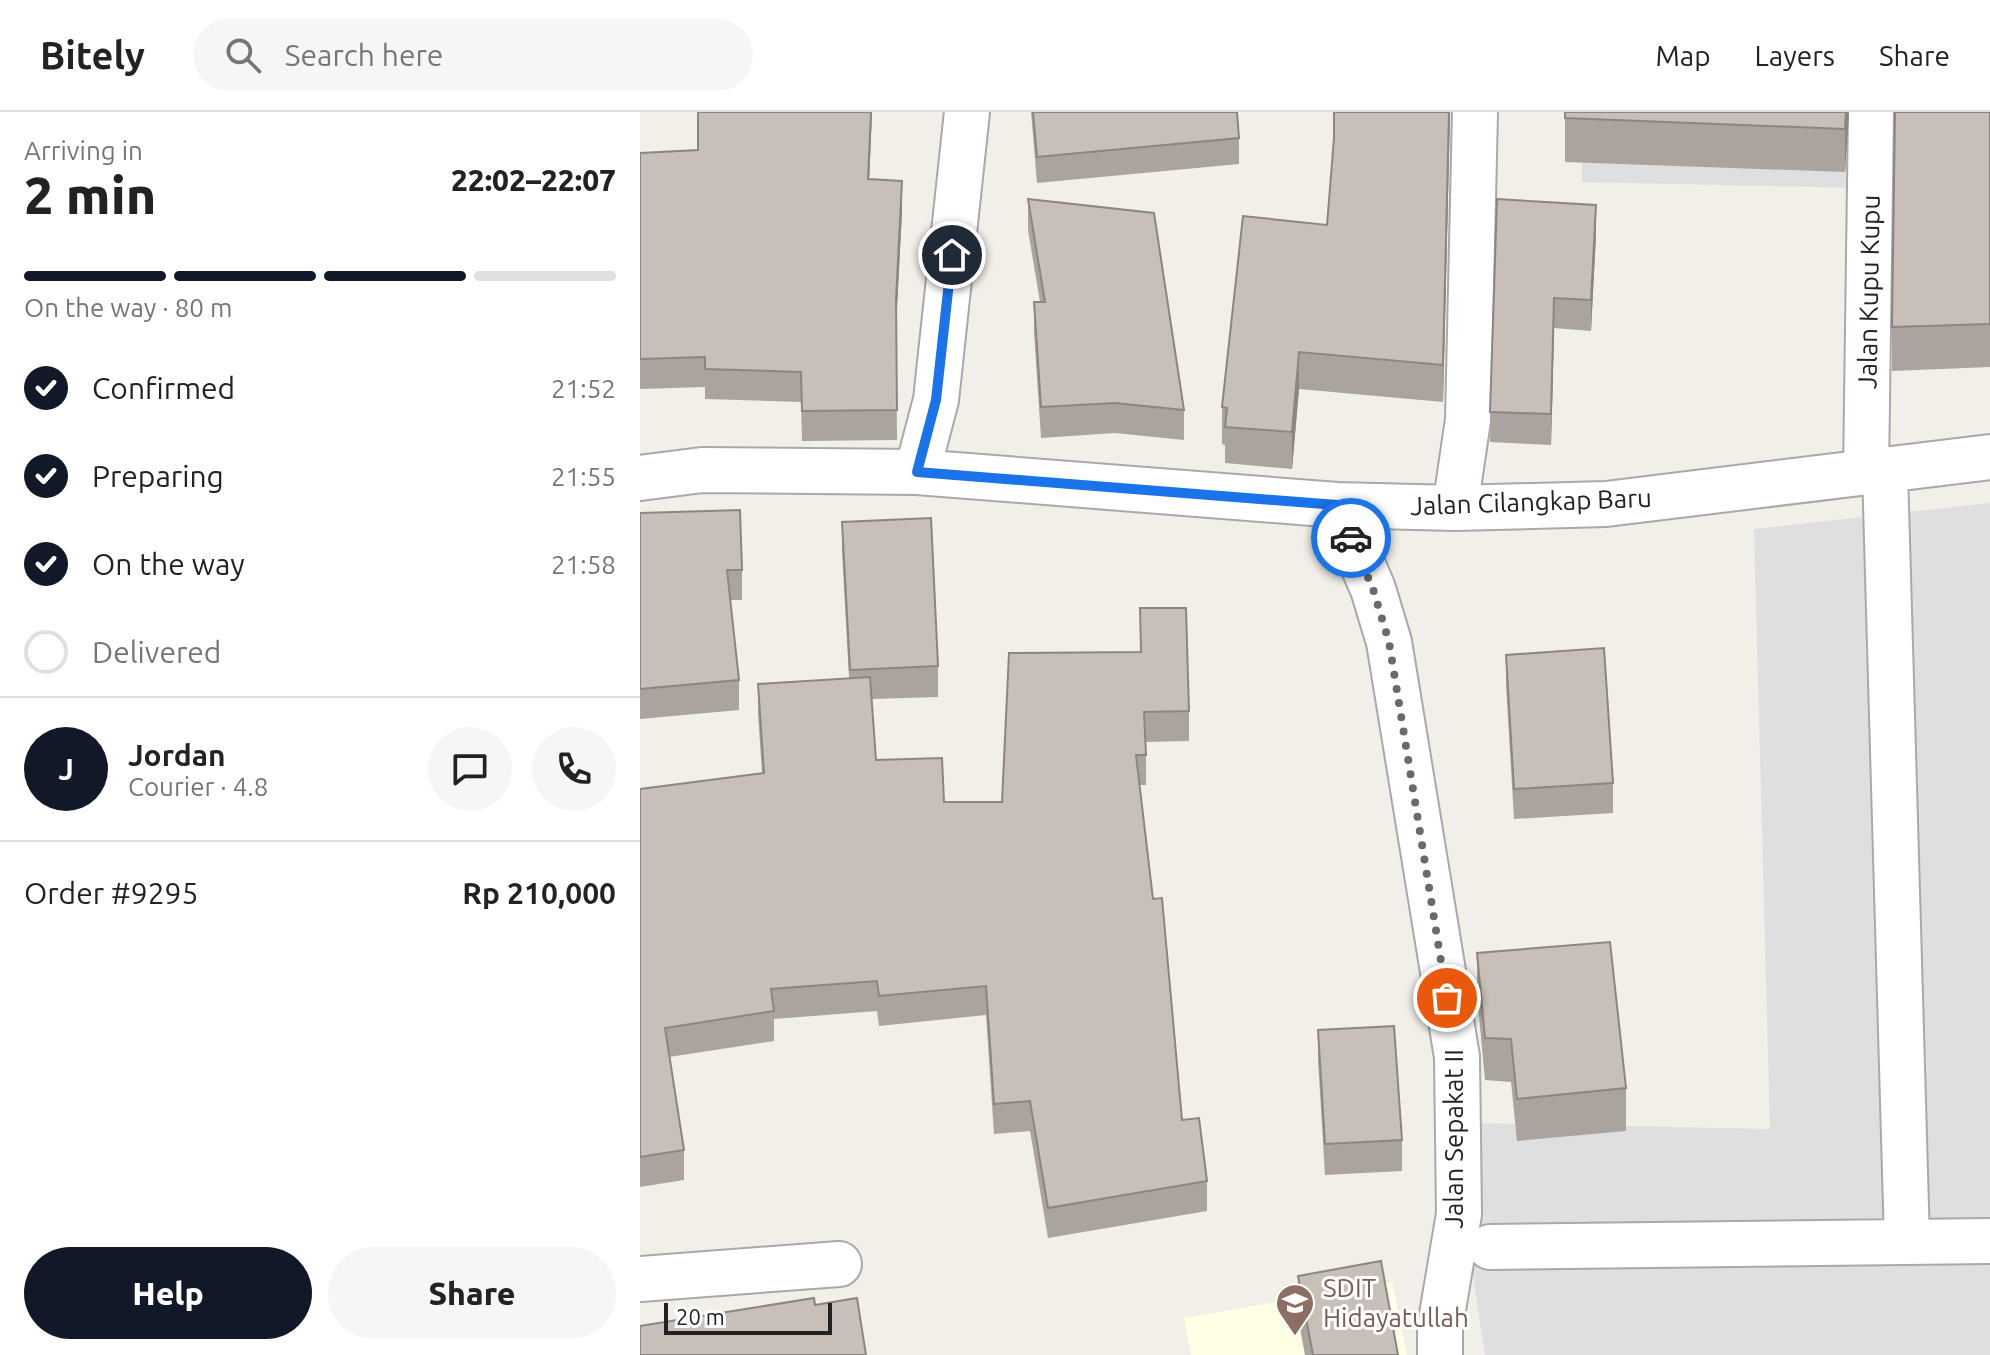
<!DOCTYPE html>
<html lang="en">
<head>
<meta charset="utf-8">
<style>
	body { margin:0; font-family:Ubuntu,sans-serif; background:#f6f6f6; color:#222; height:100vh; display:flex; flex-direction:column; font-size:30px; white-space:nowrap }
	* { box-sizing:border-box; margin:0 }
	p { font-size:26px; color:#767676 }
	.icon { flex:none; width:44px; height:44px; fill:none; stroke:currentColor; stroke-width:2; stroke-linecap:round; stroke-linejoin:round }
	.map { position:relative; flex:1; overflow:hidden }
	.details { display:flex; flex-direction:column; background:#fff; width:640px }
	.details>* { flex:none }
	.scale { position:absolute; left:24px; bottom:20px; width:168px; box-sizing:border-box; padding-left:8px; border:4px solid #222; border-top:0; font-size:22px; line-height:28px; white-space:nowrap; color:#222; -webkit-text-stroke:6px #fff; paint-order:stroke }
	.pin { position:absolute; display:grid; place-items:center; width:68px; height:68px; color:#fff; margin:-34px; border:4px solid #fff; border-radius:50%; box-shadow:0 2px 8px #0007 }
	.courier { position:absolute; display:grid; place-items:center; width:80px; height:80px; margin:-40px; border:6px solid #1a73e8; border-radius:50%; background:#fff; color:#222; box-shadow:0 2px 10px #0007 }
	.head em { font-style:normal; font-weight:800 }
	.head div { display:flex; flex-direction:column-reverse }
	.head { display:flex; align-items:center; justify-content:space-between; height:136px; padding:0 24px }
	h1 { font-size:52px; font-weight:800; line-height:60px }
	.bar { display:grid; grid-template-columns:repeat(4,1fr); gap:12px 8px; align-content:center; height:96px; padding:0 24px }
	.bar i { height:10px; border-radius:6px; background:#e0e0e0 }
	.bar .current { background:#111827 }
	.bar p { grid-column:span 4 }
	.line { display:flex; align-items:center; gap:20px; padding:0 24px; border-top:2px solid #e0e0e0 }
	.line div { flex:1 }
	.round { display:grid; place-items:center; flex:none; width:84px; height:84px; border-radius:42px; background:#f6f6f6 }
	ol { padding:0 24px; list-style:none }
	li { display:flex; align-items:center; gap:24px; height:88px }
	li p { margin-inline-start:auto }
	li .icon { padding:8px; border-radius:50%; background:#111827; color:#fff; stroke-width:4 }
	li:last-child { color:#767676 }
	li i { width:44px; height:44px; border:4px solid #e0e0e0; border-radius:50% }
	.action { display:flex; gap:16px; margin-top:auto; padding:16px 24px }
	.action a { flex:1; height:92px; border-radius:48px; background:#111827; color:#fff; font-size:32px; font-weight:800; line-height:92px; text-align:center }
	.action a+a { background:#f6f6f6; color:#222 }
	header { display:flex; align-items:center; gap:48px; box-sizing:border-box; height:112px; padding:0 40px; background:#fff; border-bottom:2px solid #e0e0e0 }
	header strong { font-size:38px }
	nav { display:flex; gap:44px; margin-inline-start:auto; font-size:28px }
	.search { width:560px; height:72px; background:#f6f6f6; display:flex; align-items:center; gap:20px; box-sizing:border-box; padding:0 28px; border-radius:44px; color:#767676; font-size:30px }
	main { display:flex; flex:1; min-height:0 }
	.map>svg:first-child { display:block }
	.residential { fill:#e0dfdf }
	.education { fill:#ffffe5 }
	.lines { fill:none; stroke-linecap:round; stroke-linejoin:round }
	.minor-casing { stroke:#a9a9a9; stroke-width:48 }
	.minor { stroke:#fff; stroke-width:44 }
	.wall { fill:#aba49e }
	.shaded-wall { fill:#8b8681 }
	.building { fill:#c7bfb8; stroke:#8b8681; stroke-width:2 }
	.done { stroke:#6b6a68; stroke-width:8; stroke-dasharray:0 14.4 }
	.route { stroke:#1a73e8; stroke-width:10 }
	.labels { text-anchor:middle; stroke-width:6; stroke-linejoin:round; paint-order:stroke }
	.street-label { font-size:26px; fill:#222; stroke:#fff }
	.education-label { font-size:26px; fill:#785e54; stroke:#fff; text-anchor:start }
</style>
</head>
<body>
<header>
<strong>Bitely</strong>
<div class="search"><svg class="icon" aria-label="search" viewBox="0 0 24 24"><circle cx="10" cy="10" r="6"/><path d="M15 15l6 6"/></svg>Search here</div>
<nav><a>Map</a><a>Layers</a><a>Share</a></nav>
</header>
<main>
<section class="details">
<div class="head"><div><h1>2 min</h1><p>Arriving in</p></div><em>22:02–22:07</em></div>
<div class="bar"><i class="current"></i><i class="current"></i><i class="current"></i><i></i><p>On the way · 80 m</p></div>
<ol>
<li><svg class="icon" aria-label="check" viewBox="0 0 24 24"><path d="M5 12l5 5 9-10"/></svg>Confirmed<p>21:52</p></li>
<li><svg class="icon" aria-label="check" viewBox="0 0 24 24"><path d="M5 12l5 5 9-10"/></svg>Preparing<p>21:55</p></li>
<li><svg class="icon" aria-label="check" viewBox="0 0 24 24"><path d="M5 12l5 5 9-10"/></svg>On the way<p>21:58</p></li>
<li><i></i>Delivered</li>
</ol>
<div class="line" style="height:144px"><b class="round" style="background:#111827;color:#fff">J</b><div><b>Jordan</b><p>Courier · 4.8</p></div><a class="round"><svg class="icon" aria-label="chat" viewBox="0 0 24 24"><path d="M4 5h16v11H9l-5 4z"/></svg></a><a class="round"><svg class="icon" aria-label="phone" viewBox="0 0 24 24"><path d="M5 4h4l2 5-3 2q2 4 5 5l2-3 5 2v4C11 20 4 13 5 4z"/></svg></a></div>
<div class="line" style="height:104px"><div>Order #9295</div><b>Rp 210,000</b></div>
<div class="action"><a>Help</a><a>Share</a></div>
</section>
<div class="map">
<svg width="1350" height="1243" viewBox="0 0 1350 1243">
	<rect width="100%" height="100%" fill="#f2efe9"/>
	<path class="residential" d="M942,0h281l2,76 -283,-6z
		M1350,391v852h-505l-20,-131 4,-101 301,6 -16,-600z"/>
	<path class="education" d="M752,1170l15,73h-216l-7,-37z"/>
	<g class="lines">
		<g class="minor-casing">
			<path id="minor" d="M1245,358l22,772
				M277,360l19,-72 31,-288
				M1226,361l5,-361
				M0,366l62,-8 215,2 420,33 118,3 151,-4 384,-47
				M697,393l36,84 16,53 68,415 2,157 -19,113v28
				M815,396l13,-88 7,-308
				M850,1135l500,-6
				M0,1167l199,-15"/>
		</g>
		<use href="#minor" class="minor"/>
	</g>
	<path class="wall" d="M58,0h174l-3,67 33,32 -6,113 1,116 -95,1 -1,-39 -96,-3v-12l-65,2v-236l58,-3z
		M391,0h206l2,26v26l-202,19z
		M810,0l-7,290 -144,-13 -7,80 -67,-6v-18l-3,-1v-37l105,-182z
		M925,0h284l-4,60 -280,-10z
		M1350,0v255l-98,4v-44z
		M388,87l156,211v30l-69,-7 -74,5 -7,-106v-30h6l-12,-72z
		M857,87l99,36 -5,96 -37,-3 -3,117 -61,-3z
		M0,401l102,57v30h-12l9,80v30l-99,9z
		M202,410l96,144v31l-66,2 4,61 68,42h58l7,-149 180,58v30l-43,1v43h-7l43,335 25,61v30l-159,27 -18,-107 -36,3 -8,-119 -107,11 -2,-15 -103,8v22l-105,16 15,93v30l-44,7v-398l122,-16 -4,-59v-30l91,-6 -7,-126z
		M866,543l107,128v30l-99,6 -8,-134z
		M837,841l149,135v43l-109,10 -6,-59 -26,-2 -8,-85z
		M678,918l84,110v31l-77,4 -7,-115z
		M658,1164l100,79h-93l-7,-37z"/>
	<path class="shaded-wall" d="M231,0h1l-4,97v-30z
		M809,0h1l-7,290v-37z
		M1206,0h3l-4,60v-43z
		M262,69v30l-6,119v-30z
		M956,93v30l-5,96v-31z
		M914,186v30l-3,117v-31z
		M659,240v37l-7,80v-37z"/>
	<path class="building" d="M58,0h173l-3,67 34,2 -6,119 1,110 -95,1 -1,-39 -96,-3v-12l-65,2v-206l58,-3z
		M393,0h204l2,26 -202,19z
		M694,0h115l-6,253 -144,-13 -7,80 -67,-5 2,-19 -5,-1 21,-191 84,9 7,-87z
		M925,0h281l-1,17 -280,-11z
		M1255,0h95v212l-98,3z
		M388,87l126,14 30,197 -69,-7 -74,4 -7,-105h11z
		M857,87l99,6 -5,95 -37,-2 -3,116 -61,-2z
		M100,398l2,60h-15l12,110 -99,9v-176z
		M291,406l7,148 -88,4 -8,-148z
		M500,496h46l3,103 -45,1 2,43h-10l17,144 9,-1 20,222 17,-2 8,63 -159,27 -18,-107 -36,3 -8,-118 -107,10 -2,-15 -106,8 3,22 -109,17 19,122 -44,7v-368l124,-16 -6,-89 112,-7 6,83 66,-2 2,44h58l7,-149 132,-1z
		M964,536l9,135 -99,6 -8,-134z
		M970,830l16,146 -109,11 -6,-60 -26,-1 -8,-85z
		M754,914l8,114 -77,4 -7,-114z
		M741,1149l17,94h-85l-15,-79z
		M174,1186l1,7 42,-7 9,57h-226v-29z"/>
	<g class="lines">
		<path class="done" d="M711,426l22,51 16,53 58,356"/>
		<path class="route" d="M312,143l-16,145 -19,72 420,33 14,33"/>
	</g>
	<defs>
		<g id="school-pin" transform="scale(2)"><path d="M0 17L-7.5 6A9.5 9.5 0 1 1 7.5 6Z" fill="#8d6e63" stroke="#fff"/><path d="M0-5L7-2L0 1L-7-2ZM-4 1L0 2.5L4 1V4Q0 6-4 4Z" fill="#fff"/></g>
	</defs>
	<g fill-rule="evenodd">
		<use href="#school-pin" x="655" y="1191"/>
	</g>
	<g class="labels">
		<g class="street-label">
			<text transform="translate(1229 180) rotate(-89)" y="9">Jalan Kupu Kupu</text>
			<text transform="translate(891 390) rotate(-2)" y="9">Jalan Cilangkap Baru</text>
			<text transform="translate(814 1027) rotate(-90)" y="9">Jalan Sepakat II</text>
		</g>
		<g class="education-label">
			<text x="683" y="1185">SDIT<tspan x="683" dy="30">Hidayatullah</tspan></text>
		</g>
	</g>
</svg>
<div class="scale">20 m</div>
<div class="pin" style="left:807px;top:886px;background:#ea580c"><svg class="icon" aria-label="bag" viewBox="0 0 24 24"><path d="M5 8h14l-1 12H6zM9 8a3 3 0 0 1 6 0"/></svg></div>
<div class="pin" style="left:312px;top:143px;background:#1f2937"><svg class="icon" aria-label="home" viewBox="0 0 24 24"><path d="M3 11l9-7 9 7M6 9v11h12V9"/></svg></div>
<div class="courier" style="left:711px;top:426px"><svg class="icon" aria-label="car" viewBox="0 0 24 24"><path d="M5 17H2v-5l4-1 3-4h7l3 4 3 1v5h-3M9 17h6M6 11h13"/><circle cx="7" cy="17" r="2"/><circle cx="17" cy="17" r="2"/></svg></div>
</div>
</main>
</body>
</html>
